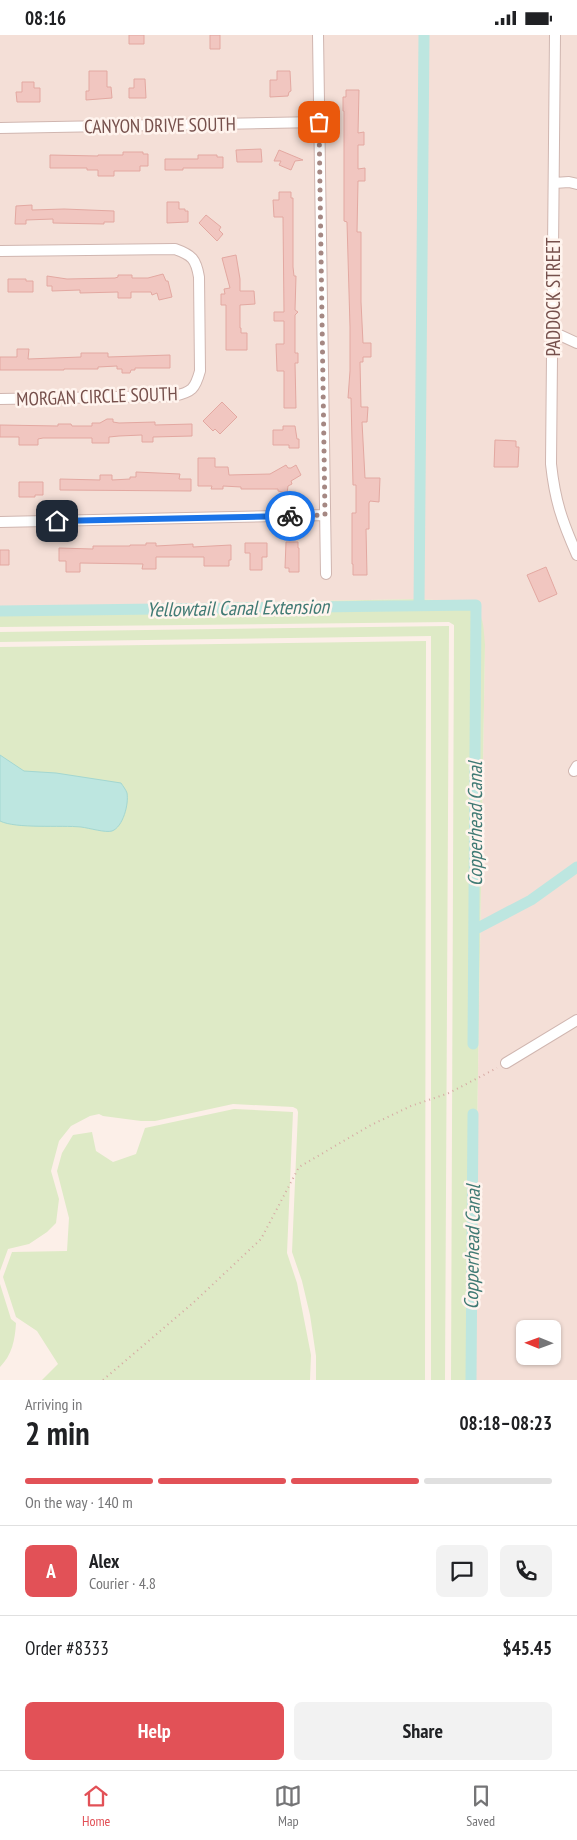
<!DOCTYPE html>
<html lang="en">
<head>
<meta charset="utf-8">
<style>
	body { margin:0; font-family:"PT Sans Narrow",sans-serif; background:#f2f2f2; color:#202124; height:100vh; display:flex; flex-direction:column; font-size:19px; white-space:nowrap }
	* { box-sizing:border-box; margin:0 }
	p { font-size:16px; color:#757577 }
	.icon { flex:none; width:28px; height:28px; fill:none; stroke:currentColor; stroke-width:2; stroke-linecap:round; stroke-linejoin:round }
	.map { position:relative; height:1345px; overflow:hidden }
	.panel { display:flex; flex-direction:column; background:#fff; flex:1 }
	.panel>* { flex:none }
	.needle { width:32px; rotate:271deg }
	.controls { position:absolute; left:516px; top:1285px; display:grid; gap:10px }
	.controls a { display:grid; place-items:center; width:45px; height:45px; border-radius:8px; background:#fff; box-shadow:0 1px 4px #0004; font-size:25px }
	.pin { position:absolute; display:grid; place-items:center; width:42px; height:42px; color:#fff; margin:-21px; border-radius:10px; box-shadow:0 2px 8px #0006 }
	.courier { position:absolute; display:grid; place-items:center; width:50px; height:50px; margin:-25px; border:4px solid #1a73e8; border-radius:50%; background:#fff; color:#222; box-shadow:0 1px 6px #0007 }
	.overview em { font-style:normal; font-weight:700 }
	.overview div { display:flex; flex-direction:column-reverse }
	.overview { display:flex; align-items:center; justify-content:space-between; height:85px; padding:0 25px }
	h1 { font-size:32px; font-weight:700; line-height:38px }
	.bar { display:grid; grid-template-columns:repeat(4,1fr); gap:8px 5px; align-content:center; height:60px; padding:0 25px }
	.bar i { height:6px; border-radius:4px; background:#e0e0e0 }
	.bar .on { background:#e25157 }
	.bar p { grid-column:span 4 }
	.line { display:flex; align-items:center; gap:12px; padding:0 25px; border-top:1px solid #e0e0e0 }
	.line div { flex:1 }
	.round { display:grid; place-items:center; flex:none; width:52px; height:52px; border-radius:8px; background:#f2f2f2 }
	.cta { display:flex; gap:10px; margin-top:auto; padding:10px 25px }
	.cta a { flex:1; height:58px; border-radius:8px; background:#e25157; color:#fff; font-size:20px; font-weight:700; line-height:58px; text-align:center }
	.cta a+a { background:#f2f2f2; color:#202124 }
	.status { display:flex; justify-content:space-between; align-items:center; height:35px; padding:0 25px; background:#fff; direction:ltr }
	.status svg { height:14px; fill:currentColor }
	.dock { display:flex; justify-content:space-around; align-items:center; height:70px; border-top:1px solid #e0e0e0; background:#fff; font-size:14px; color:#757577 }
	.dock a { display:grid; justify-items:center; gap:2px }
	.dock .on { color:#e25157 }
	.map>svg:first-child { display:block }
	.residential { fill:#f4dfd7; fill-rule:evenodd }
	.green { fill:#deeac6 }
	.water { fill:#bde6e0; stroke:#a3d7d1 }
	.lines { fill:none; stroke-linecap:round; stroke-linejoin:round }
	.canal { stroke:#bde6e0; stroke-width:11 }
	.building { fill:#f1c6c0; stroke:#e3a8a1 }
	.minor-casing { stroke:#d0b6b0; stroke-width:12 }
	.path { stroke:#d6a9a3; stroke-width:2; stroke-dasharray:1 4; stroke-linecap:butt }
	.minor { stroke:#fff; stroke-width:10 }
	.done { stroke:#a58883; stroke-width:5; stroke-dasharray:0 9 }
	.route { stroke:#1a73e8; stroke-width:6 }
	.labels { text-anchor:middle; stroke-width:5; stroke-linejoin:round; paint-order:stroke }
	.street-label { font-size:19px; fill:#76504c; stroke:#fff4ee }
	.water-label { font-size:20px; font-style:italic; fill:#407a74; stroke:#fff4ee }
</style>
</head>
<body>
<div class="status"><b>08:16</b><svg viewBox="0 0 49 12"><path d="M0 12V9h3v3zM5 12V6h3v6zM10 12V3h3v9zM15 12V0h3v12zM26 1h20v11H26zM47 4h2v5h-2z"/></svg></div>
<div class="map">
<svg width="577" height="1345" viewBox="0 0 577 1345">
	<rect width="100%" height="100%" fill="#fcefe8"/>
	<path class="residential" d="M0,0h577v1345h-104l12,-736 -18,-42 -49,-3 -418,8zM525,1294h27v27h-27z"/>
	<path class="green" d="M418,564l49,3c18,12 16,22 18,42l-12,736h-22l3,-755 -5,-3 -449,5v-20z
		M449,591l-4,754h-14v-744l-431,6v-10z
		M426,606l-1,739h-109v-24l-6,-41 -8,-34 -10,-29 6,-140 -1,-3 -4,-2 -60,-3 -78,17h-14l-38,-5 -4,-2 -9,2 -19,10 -12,15 -8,30 8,28 -3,24 -9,9 -18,12 -21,5 -8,22v-624z
		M234,1074l59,3 -6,141 10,30 14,72 -1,25h-268l16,-16 -21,-33 -21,-14 -13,-40 9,-25 55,-1 2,-33 -12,-47 5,-18 11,-18 19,-3 4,19 17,11 23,-8 9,-26z
		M0,1249l11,35 5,4c-1,17 -4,32 -16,44z"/>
	<path class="water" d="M0,720l24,16 32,2 65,10c2,3 5,7 6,10 2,11 -4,34 -15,38 -6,2 -23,-3 -31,-4 -20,-2 -65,2 -81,-6z"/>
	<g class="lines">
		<path class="canal" d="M419,570l5,-570
			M0,576l476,-6 -3,439
			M474,895l57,-30 46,-33
			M471,1345l2,-266"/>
	</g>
	<path class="building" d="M129,0h15v9h-15z
		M210,0h10v14h-10z
		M89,36h18v16h4l1,11 -26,2v-9h3z
		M277,36h13l1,20 -2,1 -1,4 -18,1v-17h7z
		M134,44h11l1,19h-17v-10h5z
		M22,47h12v6h6v14h-23l-1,-10h6z
		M346,55h13l-1,43 6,-1v13h-6v24l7,-1v13h-7l-1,51h4v70l2,41h8v14h-8v5h-3l1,45h7l-1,15h-5l3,56h15l-1,24 -9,-1 -1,2v26h-3l1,46h-14v-11h-1v-51h4v-28h-3l-2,-87h-3l2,-27v-44l-3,-105 -3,-1v-110h-1v-14h3z
		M261,114l1,13h-25l-1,-12z
		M279,115l24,10 -8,1 -4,9 -12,-5 2,-4h-7z
		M123,117h20v2h5v12h-8v5h-26v5h-16v-6h-11v-2h-37v-13l48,1v-1h25z
		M198,120h19v2h6v11h-40v2h-18v-11h33z
		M279,157h12v6h2v69l1,9h2l-1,34 3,2 -3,3v38h3v10h-3l1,45h-12v-37h-7l-1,-27h8v-23h-10v-9h10l-1,-95h-9l-1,-17h6z
		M167,167h12v7h6v2h3v11l-21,1z
		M32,170v5l32,-1 50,2v11h-10v2l-51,-1v-4l-27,1v4h-11l1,-18z
		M206,180l15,12 -2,3 4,4 -6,7 -18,-18z
		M236,220l4,24v12h14l1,13 -15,1v23h1v5h6v17h-21v-45h-5v-11h4l-1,-5 6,-1 -8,-30z
		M163,239l3,7h2l4,16 -13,3 -2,-7 -5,2 -1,-3h-20v6h-13v-6l-38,1v-3l-28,1v-5h-5v-10l20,3 48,-1 3,-1v-2h14v3h16z
		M8,244h18v2h7v11h-25z
		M17,314h12l-1,10 53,-2v-4h27v4l62,-2v13h-35v2h-4l-1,3h-8v-4h-5v-3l-19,1v2h-34v1h-64v-13h17z
		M222,367l15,15 -17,17 -5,-5 -2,2 -10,-10z
		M107,384h6v3l6,1 36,-1v3l37,-1v12l-39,1v5h-11v-7l-23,1 -10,1v6h-17v-5h-49l-5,1v6h-19v-8h-19v-12l58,1v-2h13l1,2h20v-3h8z
		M283,391h12l2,13h2v9h-10v-3h-16v-15h10z
		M495,405l21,1v6h3l-1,20h-24z
		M198,423h17v9h13l1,8 41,-1 16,-9 2,3h3l5,-3 5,10 -10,6 1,3 -4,2 -1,7 -9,-2v-2h-37v-2l-18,-1v3h-12l1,-3h-14z
		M136,437l44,2 -1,5h12v12l-131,-1v-11l40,1v-5h12v5l18,-1v-2h6z
		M19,447h24v13h-8v2h-16z
		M286,507h12v6h1v24h-10v-4h-4z
		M146,508h10v3l37,-2v3l38,-2v15h-2v6h-25v-9h-48v12h-14l1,-5 -63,-1v9h-14v-11h-7v-13l34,1v-3h37v-1h16z
		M245,508h22v14h-5v13h-12v-17h-5z
		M0,515h9v15h-9z
		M546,532l11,27 -18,8 -12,-27z"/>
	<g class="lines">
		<g class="minor-casing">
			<path id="minor" d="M318,0l8,539
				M555,0l-4,429c4,37 11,57 26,91
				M0,93l319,-6
				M554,148l15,-1 8,2
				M0,216l175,-2c17,6 21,10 24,28l1,94c-5,18 -8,21 -26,25l-174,3
				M553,297l24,11
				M0,487l325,-7
				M574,736l3,-5
				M506,1028l71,-43"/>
		</g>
		<path class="path" d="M103,1345l90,-77 68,-64 38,-72 72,-42 40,-19 38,-13 48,-25"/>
		<use href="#minor" class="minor"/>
	</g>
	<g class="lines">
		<path class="done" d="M290,481l35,-1 -6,-393"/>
		<path class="route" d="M57,486l233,-5"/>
	</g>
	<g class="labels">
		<g class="street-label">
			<text transform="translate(160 90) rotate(-1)" y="7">CANYON DRIVE SOUTH</text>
			<text transform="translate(553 262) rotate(-90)" y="7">PADDOCK STREET</text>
			<text transform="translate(97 361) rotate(-2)" y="7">MORGAN CIRCLE SOUTH</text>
		</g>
		<g class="water-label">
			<text transform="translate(238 573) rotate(-1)" y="7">Yellowtail Canal Extension</text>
			<text transform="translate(475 789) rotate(-90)" y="7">Copperhead Canal</text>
			<text transform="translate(472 1212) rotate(-89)" y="7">Copperhead Canal</text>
		</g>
	</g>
</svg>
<div class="controls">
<a><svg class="needle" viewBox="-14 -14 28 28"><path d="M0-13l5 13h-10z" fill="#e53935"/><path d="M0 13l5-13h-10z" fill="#757577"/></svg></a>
</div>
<div class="pin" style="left:319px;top:87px;background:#ea580c"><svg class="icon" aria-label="bag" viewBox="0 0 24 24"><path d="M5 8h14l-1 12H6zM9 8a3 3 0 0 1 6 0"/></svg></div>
<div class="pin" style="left:57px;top:486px;background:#1f2937"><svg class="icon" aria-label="home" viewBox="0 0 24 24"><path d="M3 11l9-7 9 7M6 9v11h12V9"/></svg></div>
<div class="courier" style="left:290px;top:481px"><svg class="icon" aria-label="bike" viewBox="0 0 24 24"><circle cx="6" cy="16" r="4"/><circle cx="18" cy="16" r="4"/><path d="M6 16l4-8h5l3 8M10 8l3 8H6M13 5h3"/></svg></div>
</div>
<section class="panel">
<div class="overview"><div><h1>2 min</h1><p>Arriving in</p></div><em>08:18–08:23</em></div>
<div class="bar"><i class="on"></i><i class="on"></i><i class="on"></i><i></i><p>On the way · 140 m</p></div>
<div class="line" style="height:90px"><b class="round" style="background:#e25157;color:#fff">A</b><div><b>Alex</b><p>Courier · 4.8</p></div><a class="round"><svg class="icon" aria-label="chat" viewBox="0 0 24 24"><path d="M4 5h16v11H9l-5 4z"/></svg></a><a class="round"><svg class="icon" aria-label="phone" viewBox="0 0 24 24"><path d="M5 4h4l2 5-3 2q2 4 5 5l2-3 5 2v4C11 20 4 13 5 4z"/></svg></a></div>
<div class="line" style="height:65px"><div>Order #8333</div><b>$45.45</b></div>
<div class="cta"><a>Help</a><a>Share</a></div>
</section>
<nav class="dock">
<a class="on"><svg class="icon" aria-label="home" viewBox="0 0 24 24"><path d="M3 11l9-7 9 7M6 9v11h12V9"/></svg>Home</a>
<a><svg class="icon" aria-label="map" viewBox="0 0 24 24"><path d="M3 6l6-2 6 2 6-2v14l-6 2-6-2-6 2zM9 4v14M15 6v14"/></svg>Map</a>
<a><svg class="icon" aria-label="saved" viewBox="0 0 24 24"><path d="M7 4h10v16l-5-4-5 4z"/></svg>Saved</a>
</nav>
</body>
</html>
